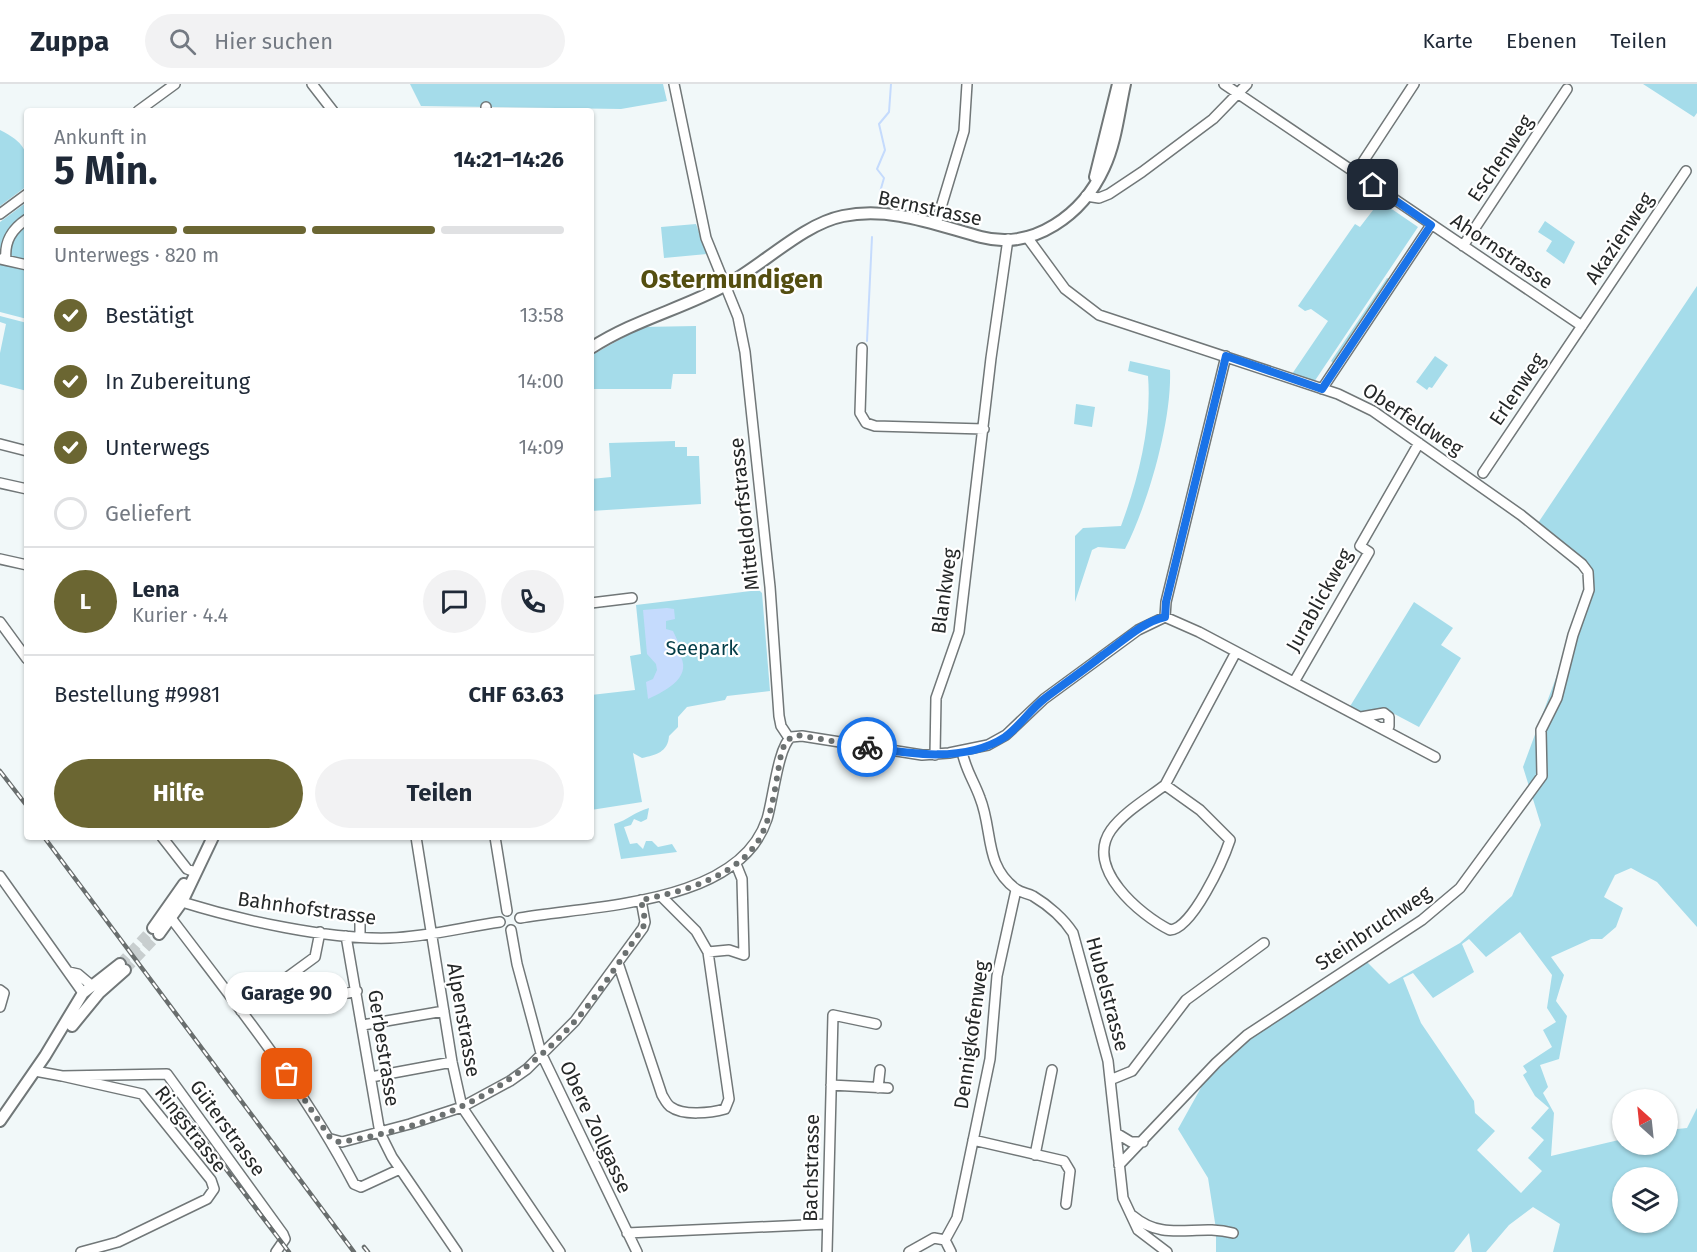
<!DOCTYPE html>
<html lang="de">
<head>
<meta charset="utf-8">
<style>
	body { margin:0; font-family:"Fira Sans",sans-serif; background:#f2f2f3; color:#1f2937; height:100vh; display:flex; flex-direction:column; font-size:22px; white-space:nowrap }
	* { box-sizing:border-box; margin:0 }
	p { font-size:20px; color:#747a83 }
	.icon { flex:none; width:33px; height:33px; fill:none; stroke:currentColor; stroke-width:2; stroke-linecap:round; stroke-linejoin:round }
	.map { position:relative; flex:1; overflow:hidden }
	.details { position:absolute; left:24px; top:24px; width:570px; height:732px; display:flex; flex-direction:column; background:#fff; border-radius:6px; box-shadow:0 2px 4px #0004 }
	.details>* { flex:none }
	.needle { width:39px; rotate:333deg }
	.controls { position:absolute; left:1612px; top:1005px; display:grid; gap:12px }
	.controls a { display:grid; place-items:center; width:66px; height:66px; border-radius:50%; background:#fff; box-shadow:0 2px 4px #0004; font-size:30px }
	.pin { position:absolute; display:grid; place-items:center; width:51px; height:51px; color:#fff; margin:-26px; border-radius:12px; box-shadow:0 3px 9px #0006 }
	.courier { position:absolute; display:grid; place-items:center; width:60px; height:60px; margin:-30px; border:4px solid #1a73e8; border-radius:50%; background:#fff; color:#222; box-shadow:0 2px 8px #0007 }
	.bubble { position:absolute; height:42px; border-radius:21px; background:#fff; box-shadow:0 2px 4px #0004; font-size:20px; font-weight:700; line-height:42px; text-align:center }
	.overview em { font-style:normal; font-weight:700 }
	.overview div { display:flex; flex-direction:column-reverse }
	.overview { display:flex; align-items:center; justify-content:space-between; height:102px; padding:0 30px }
	h1 { font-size:39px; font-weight:700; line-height:45px }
	.bar { display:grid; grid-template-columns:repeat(4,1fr); gap:9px 6px; align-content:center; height:72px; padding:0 30px }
	.bar i { height:8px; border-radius:4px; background:#e0e1e3 }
	.bar .current { background:#6b6632 }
	.bar p { grid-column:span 4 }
	.line { display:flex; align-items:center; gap:15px; padding:0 30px; border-top:2px solid #e0e1e3 }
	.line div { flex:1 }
	.round { display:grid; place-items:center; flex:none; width:63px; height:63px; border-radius:32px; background:#f2f2f3 }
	ol { padding:0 30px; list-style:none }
	li { display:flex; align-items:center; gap:18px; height:66px }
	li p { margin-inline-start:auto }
	li .icon { padding:6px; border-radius:50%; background:#6b6632; color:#fff; stroke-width:4 }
	li:last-child { color:#747a83 }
	li i { width:33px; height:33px; border:3px solid #e0e1e3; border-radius:50% }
	.cta { display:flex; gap:12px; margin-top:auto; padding:12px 30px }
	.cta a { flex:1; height:69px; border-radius:36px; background:#6b6632; color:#fff; font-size:24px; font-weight:700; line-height:69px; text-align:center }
	.cta a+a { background:#f2f2f3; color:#1f2937 }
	header { display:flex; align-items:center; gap:36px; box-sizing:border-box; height:84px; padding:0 30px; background:#fff; border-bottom:2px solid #e0e1e3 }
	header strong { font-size:28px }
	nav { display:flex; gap:33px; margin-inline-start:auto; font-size:21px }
	.search { width:420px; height:54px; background:#f2f2f3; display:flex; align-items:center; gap:15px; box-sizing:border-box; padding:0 21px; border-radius:33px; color:#747a83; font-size:22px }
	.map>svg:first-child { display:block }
	.green { fill:#a5dcea; fill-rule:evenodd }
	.water { fill:#c5dbfd }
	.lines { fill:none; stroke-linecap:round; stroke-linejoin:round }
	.stream { stroke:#c5dbfd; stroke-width:2 }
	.major-tunnel { stroke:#c8cecf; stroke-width:10; stroke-dasharray:10 5; stroke-linecap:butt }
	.minor-casing { stroke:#717778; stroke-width:12 }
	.major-casing { stroke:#717778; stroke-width:14 }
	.minor { stroke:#fff; stroke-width:9 }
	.major { stroke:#fff; stroke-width:10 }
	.rail-casing { stroke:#696e6e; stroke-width:4.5 }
	.rail { stroke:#fff; stroke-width:2; stroke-dasharray:7; stroke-linecap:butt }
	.done { stroke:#6c7171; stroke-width:6; stroke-dasharray:0 10.8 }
	.route { stroke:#1a73e8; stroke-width:8 }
	.labels { text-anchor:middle; stroke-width:4.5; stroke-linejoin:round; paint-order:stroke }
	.street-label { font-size:20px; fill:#252828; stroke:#fff }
	.park-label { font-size:20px; fill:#023c47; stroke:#fff }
	.district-label { font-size:26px; font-weight:bold; fill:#544e10; stroke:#fff }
</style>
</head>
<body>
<header>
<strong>Zuppa</strong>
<div class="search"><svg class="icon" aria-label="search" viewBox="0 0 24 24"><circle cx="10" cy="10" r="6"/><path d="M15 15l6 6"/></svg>Hier suchen</div>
<nav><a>Karte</a><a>Ebenen</a><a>Teilen</a></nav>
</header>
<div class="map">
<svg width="1697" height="1168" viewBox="0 0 1697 1168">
	<rect width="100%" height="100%" fill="#f1f8f9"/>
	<path class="green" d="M410,0h253l4,17 -46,8 -200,-3z
		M1643,0h54v29l-3,4z
		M0,46c31,16 27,24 27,56l-27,20z
		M1380,117l38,26 -104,155 -22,-8 36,-53 -17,-12 -6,2 -7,-5 57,-82 5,3z
		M27,118v117l-27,-7v-90z
		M1545,137l30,21 -11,22 -18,-13 6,-10 -14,-9z
		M696,140l11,30 -43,4 -3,-31z
		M1387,194l3,1 -57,84 -2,-2z
		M1697,202v641l-40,-45 -26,-14 -16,7 -11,22 19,11 -7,19 -14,12h-11l-40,18 13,18 -8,26 11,15 -8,43 -19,6 8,22 -5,6 11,20 -3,43 72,-17v5h45v-14l19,-2 10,-20v144h-144l7,-28 -27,-17 -24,18 -23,27h-14l-3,-19 -15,19h-238v-23l-8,-51 -30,-49 25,-45 45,-44 119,-78 22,22 71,-41 52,-47 29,-71 -18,-58 41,-111 25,-79 -53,-51zM1520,848l32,43 -5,33 9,14 -13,8 9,17 -29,19 4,6 -4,3 12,21 14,12 -18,20 13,12 -16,18 14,13 -21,22 -44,-43 18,-19 -20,-18 -1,-12 -53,-78 -18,-45 10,-5 20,25 41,-26 -12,-28 7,-5 17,18zM1623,1094h45v44h-45z
		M0,232l27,7v68l-27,-7v-31l6,-29 -6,-2z
		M696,242v48h-23l-2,15h-80l1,-34 50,-28z
		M1435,272l13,9 -16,23 -3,-1 -2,3 -11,-8z
		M1130,277l40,9c2,51 -22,134 -45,179l-27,-2 -6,3 -17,52v-66l8,-8 38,-2c17,-46 31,-100 27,-150l-20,-5z
		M1076,320l19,3 -3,20 -18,-3z
		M675,357v6h12v9h12l2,48 -110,7v-32l20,-2 -2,-34z
		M759,506l3,3 8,98 -43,5 -2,4 -38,7 -9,10v10l-9,9c-1,16 -13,19 -27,22l-9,-5 9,49 -51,8v-115l44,-5 -5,-34 11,-2 -5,-49z
		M1414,518l39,26 -12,17 20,13 -42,69 -34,-18 -18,4 -18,-5z
		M649,724l-2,11 -6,3 -7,-3 -3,6 -7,2 6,17 7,-1 6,6 3,-8h6l6,6 14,-3 5,8 -56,7 -7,-35c14,-4 20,-12 35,-16z"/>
	<path class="water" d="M667,524l7,1 1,10 -9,2v8l7,2 8,17 -3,4c17,24 -11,38 -30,47l-2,-17 7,-3 4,-9 -1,-6 -9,-10 -4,-44z"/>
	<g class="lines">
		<path class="stream" d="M880,108l4,-14 -7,-9 8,-19 -6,-26 10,-12 2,-28
			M867,257l5,-104"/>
		<path class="major-tunnel" d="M120,880l33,-36
			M125,886l34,-36"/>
		<g class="minor-casing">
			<path id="minor" d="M312,0l21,27
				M674,0l32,154 32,79 7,35 25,235 9,129 2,10 8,12
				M1224,0l358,242
				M138,27l37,-27
				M486,27v-4
				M1355,90l59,-90
				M1086,112l13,2 10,-4 33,-22 71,-53 34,-35
				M0,130l27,-20
				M936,140l28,-93 3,-47
				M1027,153l38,52 34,26 239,79 35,17 148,104 61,49 6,8 1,18 -16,45 -16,63 -16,32 1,46 -82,112 -38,32 -175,115 -31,28 -97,102
				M1463,162l104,-157
				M0,175l27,6
				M6,176c-2,-19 6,-31 21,-41
				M862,264l-2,65 6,10 9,3 109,3
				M1322,305l109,-164
				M0,360l27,7
				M1483,389l203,-302
				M0,399l27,6
				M0,475l27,6
				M591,519l41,-5
				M1165,533l1,-15 60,-246
				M0,538l27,37
				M1294,598l75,-130 -9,-6 59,-103
				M1361,633l23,-4 5,4v9l-9,2
				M962,667c3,18 12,30 18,47 13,32 4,68 36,91 5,4 11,4 17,7 15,9 31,23 40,37l35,128 15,137 15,32 29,22
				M935,671l1,-57 23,-66 32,-274 17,-119
				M1165,701c-17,13 -41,27 -54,45 -27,38 29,85 59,100 22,-1 53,-69 60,-90l-30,-30 -35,-25 71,-133
				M162,753l25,32 8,3
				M416,753l36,225 10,45 98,145
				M495,753l12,74
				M0,792l83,117
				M661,812l35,35 12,21 21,-2 15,5 -2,-76 -6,-15
				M182,818c58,18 148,38 208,36 37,-1 74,-11 110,-16
				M171,834c65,86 133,170 183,266l7,3 39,-18
				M520,834c74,-13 219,-13 247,-99 6,-19 11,-72 24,-82l11,-1 120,19 27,-2 39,-8 18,-10 38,-36 94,-69 27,-13 34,15 236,125
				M360,836v17
				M511,846l6,34 24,89 96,199
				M346,852l34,197 12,24 65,95
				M618,879l44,132c2,3 5,10 9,12 12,9 40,6 54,2l4,-10 -21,-147
				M69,888l9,2 13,11
				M0,906l4,3 -4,14
				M311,917l46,-10
				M241,927l74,-54 5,-25
				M363,941l81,-14
				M35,987l27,5 105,-2 116,160 2,5 -9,13
				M62,992l80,18 69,86 3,9 -7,10 -89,43 -37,10
				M371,993l81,-15
				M1110,996l22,-9 54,-71 78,-57
				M831,1001l57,3
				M878,1004l2,-18
				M1116,1049l15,9h12
				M331,1055l11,3 68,-18 52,-17 48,-26 17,-12 48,-48 68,-93 2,-6 -4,-22
				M973,1056l91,21 6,10 -4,33
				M1035,1071l17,-85
				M1133,1132c32,27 63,7 100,17
				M627,1149l200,-9
				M945,1156l12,-22 33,-159 7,-83 19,-86
				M945,1156l6,12
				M827,1168l6,-237 43,9
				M909,1168l25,-14 11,2"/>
		</g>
		<g class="major-casing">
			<path id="major" d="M1095,93l23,-93
				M591,264c43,-28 91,-39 135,-63 37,-20 77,-61 117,-69 47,-10 93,9 138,21 53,14 102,-23 123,-69 12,-25 15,-57 21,-84
				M153,844l31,-44
				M159,850l23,-32 31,-65
				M72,942l27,-33 26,-23
				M0,1037l45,-65 38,-63 37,-29"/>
		</g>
		<use href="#minor" class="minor"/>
		<use href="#major" class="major"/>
		<g class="rail-casing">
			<path id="rail" d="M0,687l27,35
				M44,753l310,415
				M181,1026l108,142
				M364,1163l4,5"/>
		</g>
		<use href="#rail" class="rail"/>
	</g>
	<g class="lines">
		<path class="done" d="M287,990l44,65 8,3c95,-14 173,-50 237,-122 25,-28 45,-62 67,-92l2,-8 -4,-20c41,-8 99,-24 120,-64 13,-26 15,-58 21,-86l5,-10 10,-5 70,12"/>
		<path class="route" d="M867,663c43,7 98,16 138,-10 15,-11 25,-27 39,-38 20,-15 40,-29 59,-44 19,-13 39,-33 62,-38l1,-15 60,-246 96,33 109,-164 -58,-40"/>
	</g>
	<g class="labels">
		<g class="street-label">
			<text transform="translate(1500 74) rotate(-56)" y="7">Eschenweg</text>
			<text transform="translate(930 124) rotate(12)" y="7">Bernstrasse</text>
			<text transform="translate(1619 154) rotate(-56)" y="7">Akazienweg</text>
			<text transform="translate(1502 167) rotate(34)" y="7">Ahornstrasse</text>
			<text transform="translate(1517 305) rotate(-56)" y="7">Erlenweg</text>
			<text transform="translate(1413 335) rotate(33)" y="7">Oberfeldweg</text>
			<text transform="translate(744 430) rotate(-96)" y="7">Mitteldorfstrasse</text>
			<text transform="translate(944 507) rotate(-82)" y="7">Blankweg</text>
			<text transform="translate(1319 516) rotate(-61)" y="7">Jurablickweg</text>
			<text transform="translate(307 824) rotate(8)" y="7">Bahnhofstrasse</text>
			<text transform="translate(1373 844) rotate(-34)" y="7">Steinbruchweg</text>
			<text transform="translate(1108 910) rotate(75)" y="7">Hubelstrasse</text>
			<text transform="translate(464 936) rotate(80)" y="7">Alpenstrasse</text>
			<text transform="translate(971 951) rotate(-82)" y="7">Dennigkofenweg</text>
			<text transform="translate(384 964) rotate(81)" y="7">Gerbestrasse</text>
			<text transform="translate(596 1043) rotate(65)" y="7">Obere Zollgasse</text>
			<text transform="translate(228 1044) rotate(54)" y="7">Güterstrasse</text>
			<text transform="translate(191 1045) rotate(52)" y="7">Ringstrasse</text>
			<text transform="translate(811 1084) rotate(-89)" y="7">Bachstrasse</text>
		</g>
		<g class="park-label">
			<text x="702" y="571">Seepark</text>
		</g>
		<g class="district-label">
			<text x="732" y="204">Ostermundigen</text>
		</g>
	</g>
</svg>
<div class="controls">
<a><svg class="needle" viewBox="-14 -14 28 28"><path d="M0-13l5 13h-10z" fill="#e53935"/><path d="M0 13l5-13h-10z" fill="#747a83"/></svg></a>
<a><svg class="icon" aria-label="layers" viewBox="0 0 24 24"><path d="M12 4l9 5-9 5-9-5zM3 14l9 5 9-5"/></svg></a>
</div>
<div class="pin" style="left:287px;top:990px;background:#ea580c"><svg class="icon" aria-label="bag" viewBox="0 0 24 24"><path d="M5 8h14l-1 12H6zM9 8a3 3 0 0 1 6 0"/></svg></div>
<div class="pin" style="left:1373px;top:101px;background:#1f2937"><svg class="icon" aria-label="home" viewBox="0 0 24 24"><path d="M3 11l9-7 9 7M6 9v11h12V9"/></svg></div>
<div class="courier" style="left:867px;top:663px"><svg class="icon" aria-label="bike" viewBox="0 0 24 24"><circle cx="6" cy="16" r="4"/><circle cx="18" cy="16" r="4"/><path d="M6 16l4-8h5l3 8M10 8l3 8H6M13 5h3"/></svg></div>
<div class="bubble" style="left:225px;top:888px;width:123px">Garage 90</div>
<section class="details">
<div class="overview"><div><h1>5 Min.</h1><p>Ankunft in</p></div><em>14:21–14:26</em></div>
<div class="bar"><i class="current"></i><i class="current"></i><i class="current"></i><i></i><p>Unterwegs · 820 m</p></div>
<ol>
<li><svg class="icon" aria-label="check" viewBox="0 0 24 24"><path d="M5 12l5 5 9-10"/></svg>Bestätigt<p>13:58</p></li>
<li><svg class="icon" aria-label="check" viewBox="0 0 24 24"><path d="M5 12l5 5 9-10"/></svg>In Zubereitung<p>14:00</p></li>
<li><svg class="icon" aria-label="check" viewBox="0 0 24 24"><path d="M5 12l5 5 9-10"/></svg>Unterwegs<p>14:09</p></li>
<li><i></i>Geliefert</li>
</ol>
<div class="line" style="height:108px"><b class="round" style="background:#6b6632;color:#fff">L</b><div><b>Lena</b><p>Kurier · 4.4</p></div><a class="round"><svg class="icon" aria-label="chat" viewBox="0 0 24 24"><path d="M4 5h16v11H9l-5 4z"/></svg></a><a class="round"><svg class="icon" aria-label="phone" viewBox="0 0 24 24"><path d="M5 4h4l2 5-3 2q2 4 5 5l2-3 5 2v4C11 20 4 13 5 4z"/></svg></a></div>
<div class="line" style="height:78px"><div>Bestellung #9981</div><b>CHF 63.63</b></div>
<div class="cta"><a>Hilfe</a><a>Teilen</a></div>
</section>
</div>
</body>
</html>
